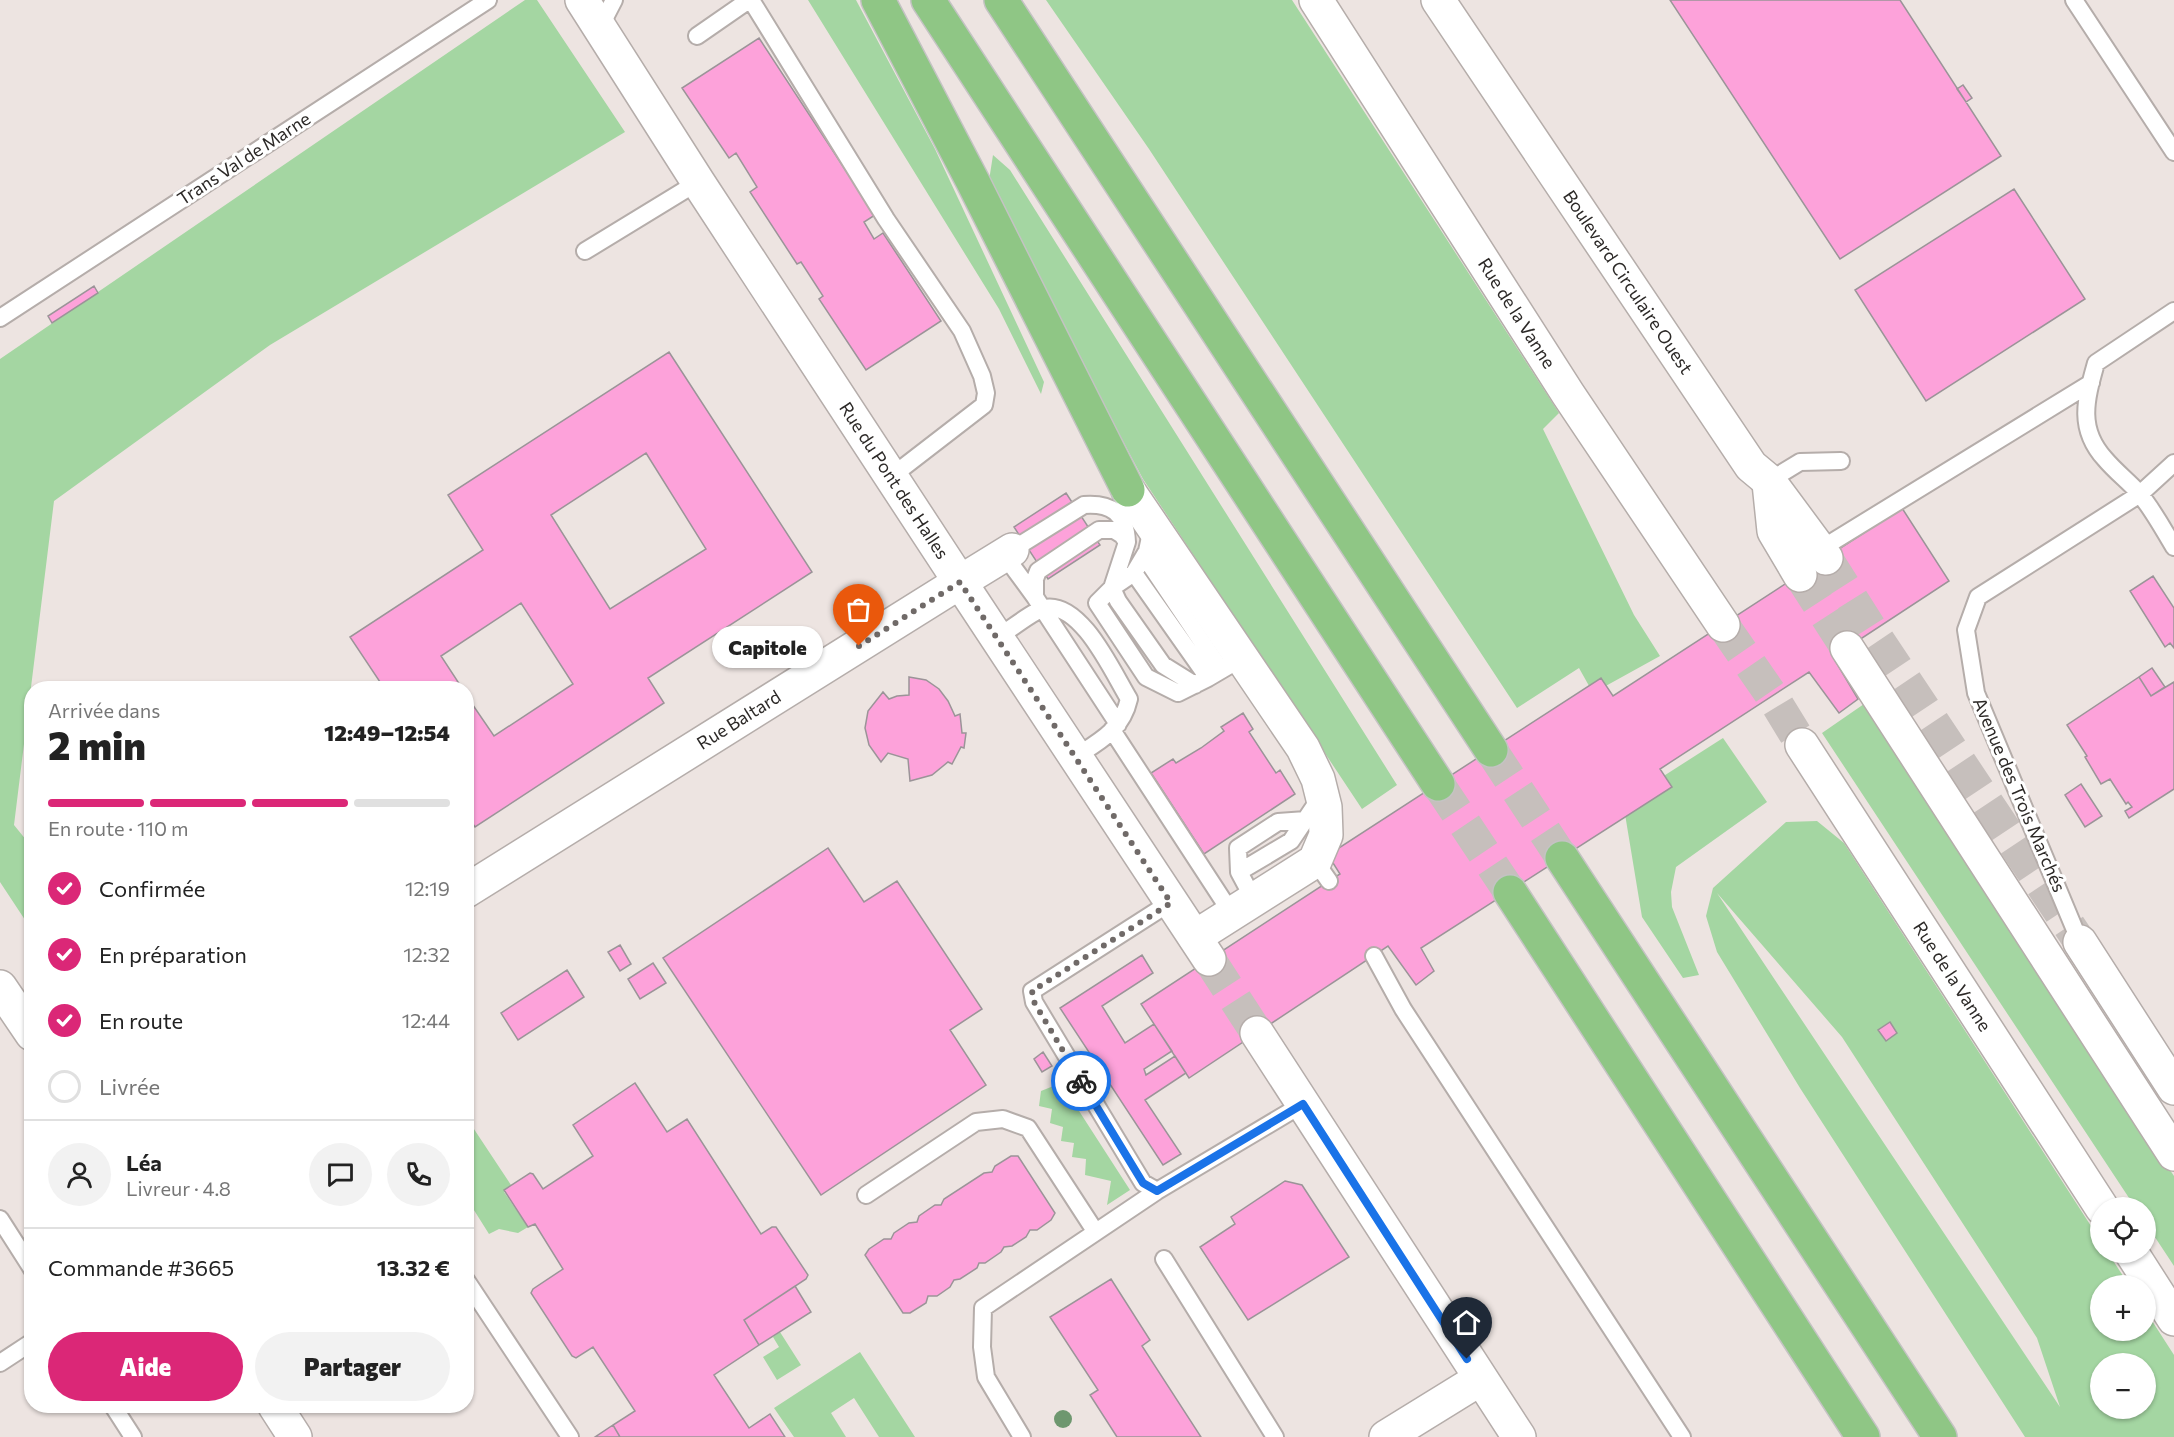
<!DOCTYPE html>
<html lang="fr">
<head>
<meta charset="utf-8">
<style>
	body { margin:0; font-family:Commissioner,sans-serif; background:#f2f2f2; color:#222; height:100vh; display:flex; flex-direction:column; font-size:22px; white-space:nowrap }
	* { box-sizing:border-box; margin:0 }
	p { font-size:20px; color:#767676 }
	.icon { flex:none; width:33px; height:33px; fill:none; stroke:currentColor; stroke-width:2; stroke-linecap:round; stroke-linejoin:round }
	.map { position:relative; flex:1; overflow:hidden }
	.drawer { position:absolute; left:24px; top:681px; width:450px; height:732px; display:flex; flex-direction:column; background:#fff; border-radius:24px; box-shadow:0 2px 4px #0004 }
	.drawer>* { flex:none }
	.fabs { position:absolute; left:2090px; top:1197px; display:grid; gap:12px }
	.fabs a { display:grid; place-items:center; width:66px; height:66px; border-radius:50%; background:#fff; box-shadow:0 2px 4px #0004; font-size:30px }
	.pin { position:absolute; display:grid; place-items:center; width:51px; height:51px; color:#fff; margin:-62px -26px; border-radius:50% 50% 50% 0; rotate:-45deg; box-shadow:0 0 6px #0007 }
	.pin .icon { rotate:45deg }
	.courier { position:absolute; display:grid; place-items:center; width:60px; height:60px; margin:-30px; border:4px solid #1a73e8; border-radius:50%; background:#fff; color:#222; box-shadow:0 2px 8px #0007 }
	.bubble { position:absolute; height:42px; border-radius:21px; background:#fff; box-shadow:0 2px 4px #0004; font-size:20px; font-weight:800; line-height:42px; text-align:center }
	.overview em { font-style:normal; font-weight:800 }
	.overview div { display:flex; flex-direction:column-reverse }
	.overview { display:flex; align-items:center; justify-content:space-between; height:102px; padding:0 24px }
	h1 { font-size:39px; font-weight:800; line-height:45px }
	.bar { display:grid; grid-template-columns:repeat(4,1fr); gap:9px 6px; align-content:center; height:72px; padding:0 24px }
	.bar i { height:8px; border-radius:4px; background:#e0e0e0 }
	.bar .active { background:#db2777 }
	.bar p { grid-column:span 4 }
	.line { display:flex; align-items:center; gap:15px; padding:0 24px; border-top:2px solid #e0e0e0 }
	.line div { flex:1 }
	.round { display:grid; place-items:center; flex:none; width:63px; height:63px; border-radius:32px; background:#f2f2f2 }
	ol { padding:0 24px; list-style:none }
	li { display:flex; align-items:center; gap:18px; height:66px }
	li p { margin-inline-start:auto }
	li .icon { padding:6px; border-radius:50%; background:#db2777; color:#fff; stroke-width:4 }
	li:last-child { color:#767676 }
	li i { width:33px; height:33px; border:3px solid #e0e0e0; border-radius:50% }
	.action { display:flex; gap:12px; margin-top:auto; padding:12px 24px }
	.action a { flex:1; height:69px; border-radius:36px; background:#db2777; color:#fff; font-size:24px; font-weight:800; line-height:69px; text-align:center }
	.action a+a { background:#f2f2f2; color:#222 }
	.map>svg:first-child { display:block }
	.green { fill:#a4d6a2; fill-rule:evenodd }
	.building { fill:#fda2da; stroke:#9b9498; stroke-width:1.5; fill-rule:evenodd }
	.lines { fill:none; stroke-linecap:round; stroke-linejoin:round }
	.minor-tunnel { stroke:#c6bfbc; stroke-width:33; stroke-dasharray:33 16; stroke-linecap:butt }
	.motorway-tunnel { stroke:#c6bfbc; stroke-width:33; stroke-dasharray:33 16; stroke-linecap:butt }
	.service-casing { stroke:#b5adaa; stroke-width:20 }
	.minor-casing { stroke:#b5adaa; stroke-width:36 }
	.tertiary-casing { stroke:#b5adaa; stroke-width:36 }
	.secondary-casing { stroke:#b5adaa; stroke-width:36 }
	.motorway-casing { stroke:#c4c3c3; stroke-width:36 }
	.service { stroke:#fff; stroke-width:16 }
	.minor { stroke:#fff; stroke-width:33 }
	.tertiary { stroke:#fff; stroke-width:33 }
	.secondary { stroke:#fff; stroke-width:33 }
	.motorway { stroke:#8fc685; stroke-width:33 }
	.tree { fill:#6e976f }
	.done { stroke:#706a68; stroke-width:6; stroke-dasharray:0 10.8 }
	.route { stroke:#1a73e8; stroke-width:8 }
	.labels { text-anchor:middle; stroke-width:6; stroke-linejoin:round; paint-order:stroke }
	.street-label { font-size:18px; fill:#2c2927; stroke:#fff }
</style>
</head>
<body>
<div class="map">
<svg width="2174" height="1437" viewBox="0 0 2174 1437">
	<rect width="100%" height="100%" fill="#ede4e1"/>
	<path class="green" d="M525,0h12l88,132 -355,213 -216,156 -40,324 17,21v83l-31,-47v-523z
		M808,0h48l79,149 109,233 -3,12 -42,-85z
		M1046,0h246l267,413 -16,16 91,186 26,41 -67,37 -14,-25 -62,40 -368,-559z
		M993,155l17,15 387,615 -35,24 -219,-330 -155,-292z
		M1864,704l162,253 148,219v90l-29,-44v-14l-10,-1 -313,-474z
		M1723,738l44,64 -91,65 -5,25 1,15 27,68 -16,3 -41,-61 -19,-115z
		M1817,821l27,22 256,397v12l8,1 21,32 -29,1v44h45v-20l29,45v82h-149l-225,-349 -83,-136 -11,-36 7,-28 73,-66zM1717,893l125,144 195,301 23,69zM2100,1364h45v44h-45z
		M1061,1083l69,107 -23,15 4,-24 -26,-6 1,-16 -14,-2 2,-14 -13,-2 2,-14 -13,-4 2,-14 -13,-3 2,-15z
		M466,1117l45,68 -7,7 24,35 -10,6 -19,-4 -10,5 -22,-35z
		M780,1332l21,33 -24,15 -14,-23 16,-10 -6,-10z
		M860,1352l55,85h-36l-25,-39 -23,15 15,24h-52l-20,-29z"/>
	<path class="building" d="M1670,0h230l101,156 -161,103z
		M759,38l116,177 -11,7 10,17 9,-6 58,88 -75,49 -47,-71 4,-3 -22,-34 -4,2 -47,-72 7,-5 -21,-34 -7,5 -47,-70z
		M1963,85l9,13 -6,4 -9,-13z
		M2014,189l71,110 -159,102 -71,-111z
		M94,286l4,7 -46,30 -4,-7z
		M669,352l143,220 -164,106 16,25 -189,124 -9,-13v-119l28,41 79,-52 -52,-81 -80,53 21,32h-78l-34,-51 133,-87 -35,-55zM646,453l60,96 -96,60 -59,-94z
		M1066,493l34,52 -52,34 -34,-52z
		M1902,508l47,73 -116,76 25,42 -19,14 -30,-41 -149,97 12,18 -251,161 13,23 -18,14 -28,-39 -199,132 -48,-74 199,-130 -12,-19 273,-177 12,18z
		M2153,576l21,32v40l-4,-5 -5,4 -35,-56z
		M2152,668l13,19 -14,9 -12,-19z
		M909,677l17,3 13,9 9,12 7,15 5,-2 2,19h4l-2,15 -3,-1 -9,17 -4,-2 -16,13 -22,6 -2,-22 -20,-6 -7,9 -12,-17 -4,-17 3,-17 15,-19 6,7 8,-3 12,-1z
		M2139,677l12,19 23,-14v107l-45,29 -4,-7 7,-4 -4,-5 -2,2 -16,-25 -9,5 -16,-27 2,-1 -20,-31z
		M1243,713l10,16 -4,3 27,41 4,-3 15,24 -91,60 -53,-81 22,-14 3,4 25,-15 23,-17 -3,-4z
		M2081,784l21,32 -17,11 -20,-32z
		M828,848l36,54 33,-21 85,128 -32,21 36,55 -165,110 -158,-237z
		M620,945l11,19 -11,7 -12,-19z
		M1142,955l11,18 -51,33 23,37 29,-19 18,27 -28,18 2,6 29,-19 11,17 -41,27 36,54 -18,11 -103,-157z
		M653,963l13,20 -26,16 -12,-20z
		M567,970l17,27 -66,43 -17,-27z
		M1890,1022l7,11 -11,8 -8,-11z
		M1043,1052l9,14 -10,6 -8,-13z
		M635,1083l32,49 20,-13 74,115 11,-7h4l32,48 -2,4 -62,41 15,25 -45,30 35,53 21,-14 15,23h-165l-7,-12 22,-14 -42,-64 -17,11 -4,-2 -41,-63 2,-4 30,-20 -28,-45 -7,3 -24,-37 26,-17 3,1 10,15 50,-33 -20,-31z
		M1011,1156h7l37,57 -4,7 -14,10h-7l-4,7 -14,9 -8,1 -3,5 -16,11h-6l-2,5 -17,11 -6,1 -4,7 -13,9h-9l-2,7 -16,10h-7l-38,-58 4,-6 15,-10h7l3,-6 15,-10 8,-1 2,-6 16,-11h6l3,-6 40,-26 8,-1 3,-6z
		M1285,1181l17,4 47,72 -101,63 -48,-73 35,-23 -4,-7z
		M1111,1279l39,61 -8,6 59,91h-84l-27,-42 8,-5 -48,-73z
		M795,1286l16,26 -52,33 -15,-25z
		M613,1425l7,12h-25z"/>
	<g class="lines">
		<path class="minor-tunnel" d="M1826,558l46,73 208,311
			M1800,575l47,73
			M1723,625l49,71 30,49
			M1209,959l48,74"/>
		<path class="motorway-tunnel" d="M1491,750l71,108
			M1438,784l72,108"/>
		<g class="service-casing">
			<path id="service" d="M751,0l135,219 76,112 20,45 4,17 -2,12 -92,71
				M2074,0l100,152
				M599,29l15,-29
				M697,36l52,-36
				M585,251l113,-69
				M2174,311l-78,52c-10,36 -19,65 9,96 10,12 23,22 33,33 14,16 25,37 36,55
				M0,318l488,-318
				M1769,481l31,-19 41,-1
				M1152,528l-5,23 -13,22 -22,15 -15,15 49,74 32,16 30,-15
				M1147,551l4,15 70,104
				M1816,552l275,-169
				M1134,573l74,105 34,-20
				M1035,597v-18l3,-8 61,-41h15l8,5 5,7 -15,46 6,13 45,64 32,20
				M997,638c11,-7 36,-27 47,-30 37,-8 69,65 85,91 -7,31 -29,42 -54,58
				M1118,724l-83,-127 -22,-30 -1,-17 72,-45c27,-2 42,8 43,37
				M1112,730l120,184
				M1315,861l14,20
				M1239,872l-1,-24 40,-26 28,-2
				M1254,900l-15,-28 52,-31 29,-43
				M1171,902l-139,89 2,11 109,181 14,8 146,-87
				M2080,942l-104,-249 -10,-63 12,-33 162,-103 34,-31
				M1374,956l29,53 279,428
				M866,1195l110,-73 27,-3 25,9 67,103
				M0,1219l32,50
				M1164,1259l111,178
				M466,1280l104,157
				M0,1363l32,-21
				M113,1406l20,31
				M1022,1437l-36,-60 -4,-30 1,-39 174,-117"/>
		</g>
		<g class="minor-casing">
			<g id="minor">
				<path id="s1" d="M582,0l116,182 262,400 52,-32"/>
				<path id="s2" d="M1316,0l252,394 155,231"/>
				<path id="s3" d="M1438,0l313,466 18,15 57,77"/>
				<path d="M1769,483l5,48 26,44"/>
				<path d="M1847,648l327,506"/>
				<path id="s4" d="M1802,745l300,463"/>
				<path d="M2080,942l94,146"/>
				<path d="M1257,1033l262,404"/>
				<path d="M2131,1252l43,67"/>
				<path d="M1386,1437l94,-58"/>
			</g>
		</g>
		<g class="tertiary-casing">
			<g id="tertiary">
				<path d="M1128,490l175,258 15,31 7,28 1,28 -11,26 -120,76"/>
				<path id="s5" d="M466,891l494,-309 249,377"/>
			</g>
		</g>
		<g class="secondary-casing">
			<path id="secondary" d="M0,987l32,47
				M275,1406l20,31"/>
		</g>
		<g class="motorway-casing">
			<path id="motorway" d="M878,0l94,180 156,310
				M928,0l510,784
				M1001,0l490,750
				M1562,858l378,579
				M1510,892l353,545"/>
		</g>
		<use href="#service" class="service"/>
		<use href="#minor" class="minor"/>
		<use href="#tertiary" class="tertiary"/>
		<use href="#secondary" class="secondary"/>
		<use href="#motorway" class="motorway"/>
	</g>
	<circle class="tree" cx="1063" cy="1419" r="9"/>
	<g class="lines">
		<path class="done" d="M859,646l101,-64 211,321 -139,88 2,11 47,79"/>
		<path class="route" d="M1081,1081l62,102 14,8 146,-87 164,255"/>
	</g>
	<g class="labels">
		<g class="street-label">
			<text transform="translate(244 159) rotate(-33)" y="6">Trans Val de Marne</text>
			<text dy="6" stroke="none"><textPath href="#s3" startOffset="340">Boulevard Circulaire Ouest</textPath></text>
			<text dy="6" stroke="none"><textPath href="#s2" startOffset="372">Rue de la Vanne</textPath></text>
			<text dy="6" stroke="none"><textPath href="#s1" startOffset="573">Rue du Pont des Halles</textPath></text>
			<text dy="6" stroke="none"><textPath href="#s5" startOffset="322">Rue Baltard</textPath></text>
			<text transform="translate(2019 795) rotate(67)" y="6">Avenue des Trois Marchés</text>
			<text dy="6" stroke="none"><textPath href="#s4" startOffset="276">Rue de la Vanne</textPath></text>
		</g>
	</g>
</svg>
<div class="fabs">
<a><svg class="icon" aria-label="locate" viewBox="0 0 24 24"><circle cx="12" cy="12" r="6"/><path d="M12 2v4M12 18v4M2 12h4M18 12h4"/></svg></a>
<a>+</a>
<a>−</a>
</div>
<div class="pin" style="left:859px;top:646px;background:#ea580c"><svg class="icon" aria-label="bag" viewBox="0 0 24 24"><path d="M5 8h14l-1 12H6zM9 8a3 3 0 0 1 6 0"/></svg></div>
<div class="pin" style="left:1467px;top:1359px;background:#1f2937"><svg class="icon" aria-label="home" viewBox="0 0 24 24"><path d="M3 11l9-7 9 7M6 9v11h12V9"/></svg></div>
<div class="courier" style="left:1081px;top:1081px"><svg class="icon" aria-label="bike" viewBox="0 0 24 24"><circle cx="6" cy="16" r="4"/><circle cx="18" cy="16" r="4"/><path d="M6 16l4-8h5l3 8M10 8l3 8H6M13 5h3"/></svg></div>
<div class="bubble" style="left:712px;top:626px;width:111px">Capitole</div>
<section class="drawer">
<div class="overview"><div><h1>2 min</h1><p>Arrivée dans</p></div><em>12:49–12:54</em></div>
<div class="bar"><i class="active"></i><i class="active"></i><i class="active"></i><i></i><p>En route · 110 m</p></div>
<ol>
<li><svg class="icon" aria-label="check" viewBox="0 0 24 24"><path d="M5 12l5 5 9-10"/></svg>Confirmée<p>12:19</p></li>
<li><svg class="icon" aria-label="check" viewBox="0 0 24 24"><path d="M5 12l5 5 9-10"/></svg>En préparation<p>12:32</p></li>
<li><svg class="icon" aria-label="check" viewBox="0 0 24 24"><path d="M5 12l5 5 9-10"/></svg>En route<p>12:44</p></li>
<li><i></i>Livrée</li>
</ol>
<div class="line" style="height:108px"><a class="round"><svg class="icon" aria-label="person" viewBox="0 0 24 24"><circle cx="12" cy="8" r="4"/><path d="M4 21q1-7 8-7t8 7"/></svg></a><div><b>Léa</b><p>Livreur · 4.8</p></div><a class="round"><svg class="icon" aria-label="chat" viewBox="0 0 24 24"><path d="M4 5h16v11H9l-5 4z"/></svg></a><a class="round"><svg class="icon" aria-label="phone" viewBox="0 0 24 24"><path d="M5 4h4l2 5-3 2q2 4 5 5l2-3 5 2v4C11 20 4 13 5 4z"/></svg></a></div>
<div class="line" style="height:78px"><div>Commande #3665</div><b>13.32 €</b></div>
<div class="action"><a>Aide</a><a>Partager</a></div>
</section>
</div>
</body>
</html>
